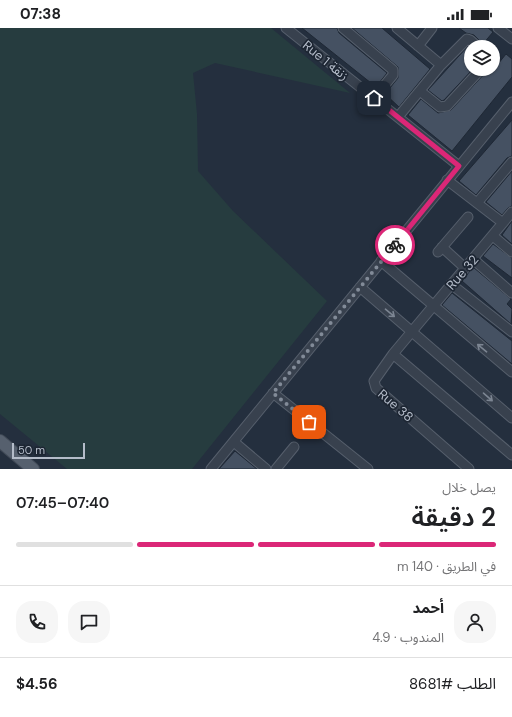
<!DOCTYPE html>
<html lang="ar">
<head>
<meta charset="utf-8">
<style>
	body { margin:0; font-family:"DM Sans","Noto Sans Arabic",sans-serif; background:#f6f6f6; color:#202124; direction:rtl; height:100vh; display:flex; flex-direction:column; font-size:15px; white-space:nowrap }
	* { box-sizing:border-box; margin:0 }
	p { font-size:13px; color:#757577 }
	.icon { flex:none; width:22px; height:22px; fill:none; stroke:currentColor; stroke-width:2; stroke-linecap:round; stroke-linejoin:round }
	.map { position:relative; height:441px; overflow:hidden; direction:ltr }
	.details { display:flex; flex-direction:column; background:#fff; flex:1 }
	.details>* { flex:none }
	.buttons { position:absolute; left:464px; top:12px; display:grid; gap:8px }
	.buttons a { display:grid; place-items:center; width:36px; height:36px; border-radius:50%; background:#fff; box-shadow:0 1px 3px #0004; font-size:20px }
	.scale { position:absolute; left:12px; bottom:10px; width:73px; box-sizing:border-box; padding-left:4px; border:2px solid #b4bcc9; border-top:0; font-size:11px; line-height:14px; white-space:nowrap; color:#b4bcc9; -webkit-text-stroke:3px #1d2633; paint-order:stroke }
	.pin { position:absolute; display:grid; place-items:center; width:34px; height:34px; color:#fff; margin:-17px; border-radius:8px; box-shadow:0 2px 6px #0006 }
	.courier { position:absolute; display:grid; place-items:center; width:40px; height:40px; margin:-20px; border:3px solid #db2777; border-radius:50%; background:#fff; color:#222; box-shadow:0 1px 5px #0007 }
	.headline em { font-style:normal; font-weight:600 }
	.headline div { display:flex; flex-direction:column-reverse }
	.headline { display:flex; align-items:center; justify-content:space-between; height:68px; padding:0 16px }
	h1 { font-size:26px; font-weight:600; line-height:30px }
	.bar { display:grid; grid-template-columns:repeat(4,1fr); gap:6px 4px; align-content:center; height:48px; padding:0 16px }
	.bar i { height:5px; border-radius:3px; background:#e0e0e0 }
	.bar .active { background:#db2777 }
	.bar p { grid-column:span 4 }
	.line { display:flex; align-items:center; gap:10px; padding:0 16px; border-top:1px solid #e0e0e0 }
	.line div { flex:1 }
	.round { display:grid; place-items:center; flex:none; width:42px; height:42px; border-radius:16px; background:#f6f6f6 }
	.status { display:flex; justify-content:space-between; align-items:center; height:28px; padding:0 20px; background:#fff; direction:ltr }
	.status svg { height:11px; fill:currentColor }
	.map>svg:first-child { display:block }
	.green { fill:#263c3f }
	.building { fill:#455162; stroke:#1f2835 }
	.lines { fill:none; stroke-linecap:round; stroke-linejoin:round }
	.minor-casing { stroke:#565f6c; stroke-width:11 }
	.major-casing { stroke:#414a57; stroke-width:14 }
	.minor { stroke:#38414e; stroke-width:9 }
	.major { stroke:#56606e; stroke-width:12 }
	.oneway { stroke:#7c8592 }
	.done { stroke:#828b98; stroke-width:4; stroke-dasharray:0 7.2 }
	.route { stroke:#db2777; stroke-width:5 }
	.labels { text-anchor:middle; stroke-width:3.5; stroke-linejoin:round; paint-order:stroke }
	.street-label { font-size:13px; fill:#b4bcc9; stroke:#1d2633 }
</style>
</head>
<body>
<div class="status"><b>07:38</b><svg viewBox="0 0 49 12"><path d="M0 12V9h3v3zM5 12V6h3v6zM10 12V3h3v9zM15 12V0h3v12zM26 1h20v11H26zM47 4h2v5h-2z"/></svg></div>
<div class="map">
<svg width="512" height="441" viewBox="0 0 512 441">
	<rect width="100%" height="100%" fill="#242f3e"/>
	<path class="green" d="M0,0h271l79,65 -135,-30 -22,10 4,41 1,57 35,40 94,90 -135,168h-125l-67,-55z"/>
	<path class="building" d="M302,0h35l2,5 48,40 -11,14z
		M352,0h30l48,41 -31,38 -14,-13 13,-16v-11z
		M459,0h29l5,4 -10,12 -9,-9 -8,-2z
		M468,18l3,3v20h2l-29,31 -2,1 -14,-11z
		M506,26l6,5v18l-60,74 -44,-36 13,-16 17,14 13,-3 34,-37 2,-4h6v-9l5,4z
		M512,92v36l-5,2 -31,37 -17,-14z
		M512,143v35l-4,2 -6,7 -16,-13z
		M512,193v23l-10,-9z
		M493,216l19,14v20l-29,-22z
		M473,239l38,32 -4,5 5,5 -1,15 -49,-43z
		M452,265l60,48v23l-70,-59z
		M235,423l22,18h-38z"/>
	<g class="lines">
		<g class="minor-casing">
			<path id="minor" d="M286,0l173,138
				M343,0l50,42v5l-19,23
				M397,0l44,37 -43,52
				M498,0l14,11
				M418,18l14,-18
				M441,37l26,-26 3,1 8,7
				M420,63l20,16 7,-1 34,-37
				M447,152l56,43
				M477,175l35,-41
				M493,208l19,16
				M442,219l23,21
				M438,224l30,-35
				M473,231l39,34
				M381,233l131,111
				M451,256l61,48
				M360,259l152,131
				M393,326l119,101
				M273,365l95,76
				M234,414l32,27
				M211,441l301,-367
				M276,441l18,-22
				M469,441l-93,-81 -2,-7 19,-27 119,-142"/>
		</g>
		<g class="major-casing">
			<path id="major" d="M0,413l33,28"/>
		</g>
		<use href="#minor" class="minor"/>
		<use href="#major" class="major"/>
	</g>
	<defs><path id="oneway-shaft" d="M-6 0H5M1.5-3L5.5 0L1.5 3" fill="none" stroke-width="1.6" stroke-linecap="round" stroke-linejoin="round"/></defs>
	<g class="oneway">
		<use href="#oneway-shaft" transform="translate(390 285) rotate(40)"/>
		<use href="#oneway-shaft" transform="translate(482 320) rotate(-140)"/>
		<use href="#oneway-shaft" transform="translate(488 369) rotate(41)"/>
	</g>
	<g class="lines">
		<path class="done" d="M309,394l-36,-29 122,-148"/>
		<path class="route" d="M374,70l85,68 -64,79"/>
	</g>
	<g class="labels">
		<g class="street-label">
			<text transform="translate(326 32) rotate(39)" y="5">Rue 1 زنقة</text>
			<text transform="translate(462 244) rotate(-49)" y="5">Rue 32</text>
			<text transform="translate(396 377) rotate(41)" y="5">Rue 38</text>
		</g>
	</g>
</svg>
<div class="buttons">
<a><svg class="icon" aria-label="layers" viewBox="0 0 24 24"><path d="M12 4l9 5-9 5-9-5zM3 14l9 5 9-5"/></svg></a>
</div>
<div class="scale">50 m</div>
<div class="pin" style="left:309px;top:394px;background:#ea580c"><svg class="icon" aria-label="bag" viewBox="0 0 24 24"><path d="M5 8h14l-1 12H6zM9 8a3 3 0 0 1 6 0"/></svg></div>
<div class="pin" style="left:374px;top:70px;background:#1f2937"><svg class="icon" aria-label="home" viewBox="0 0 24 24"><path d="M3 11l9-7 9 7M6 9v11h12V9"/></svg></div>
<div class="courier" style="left:395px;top:217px"><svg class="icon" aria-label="bike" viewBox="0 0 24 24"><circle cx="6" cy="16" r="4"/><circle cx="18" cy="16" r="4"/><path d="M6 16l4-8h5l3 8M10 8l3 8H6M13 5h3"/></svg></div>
</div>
<section class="details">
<div class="headline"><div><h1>2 دقيقة</h1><p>يصل خلال</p></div><em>07:40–07:45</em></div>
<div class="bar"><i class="active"></i><i class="active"></i><i class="active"></i><i></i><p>في الطريق · 140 m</p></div>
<div class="line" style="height:72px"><a class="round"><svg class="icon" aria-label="person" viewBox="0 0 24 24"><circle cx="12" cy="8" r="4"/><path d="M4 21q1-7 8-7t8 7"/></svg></a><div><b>أحمد</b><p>المندوب · 4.9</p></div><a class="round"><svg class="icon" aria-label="chat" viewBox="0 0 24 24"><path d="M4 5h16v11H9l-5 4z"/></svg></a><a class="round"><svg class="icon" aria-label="phone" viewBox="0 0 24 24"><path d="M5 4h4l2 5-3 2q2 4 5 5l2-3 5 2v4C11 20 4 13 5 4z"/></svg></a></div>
<div class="line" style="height:52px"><div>الطلب #8681</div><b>$4.56</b></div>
</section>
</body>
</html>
